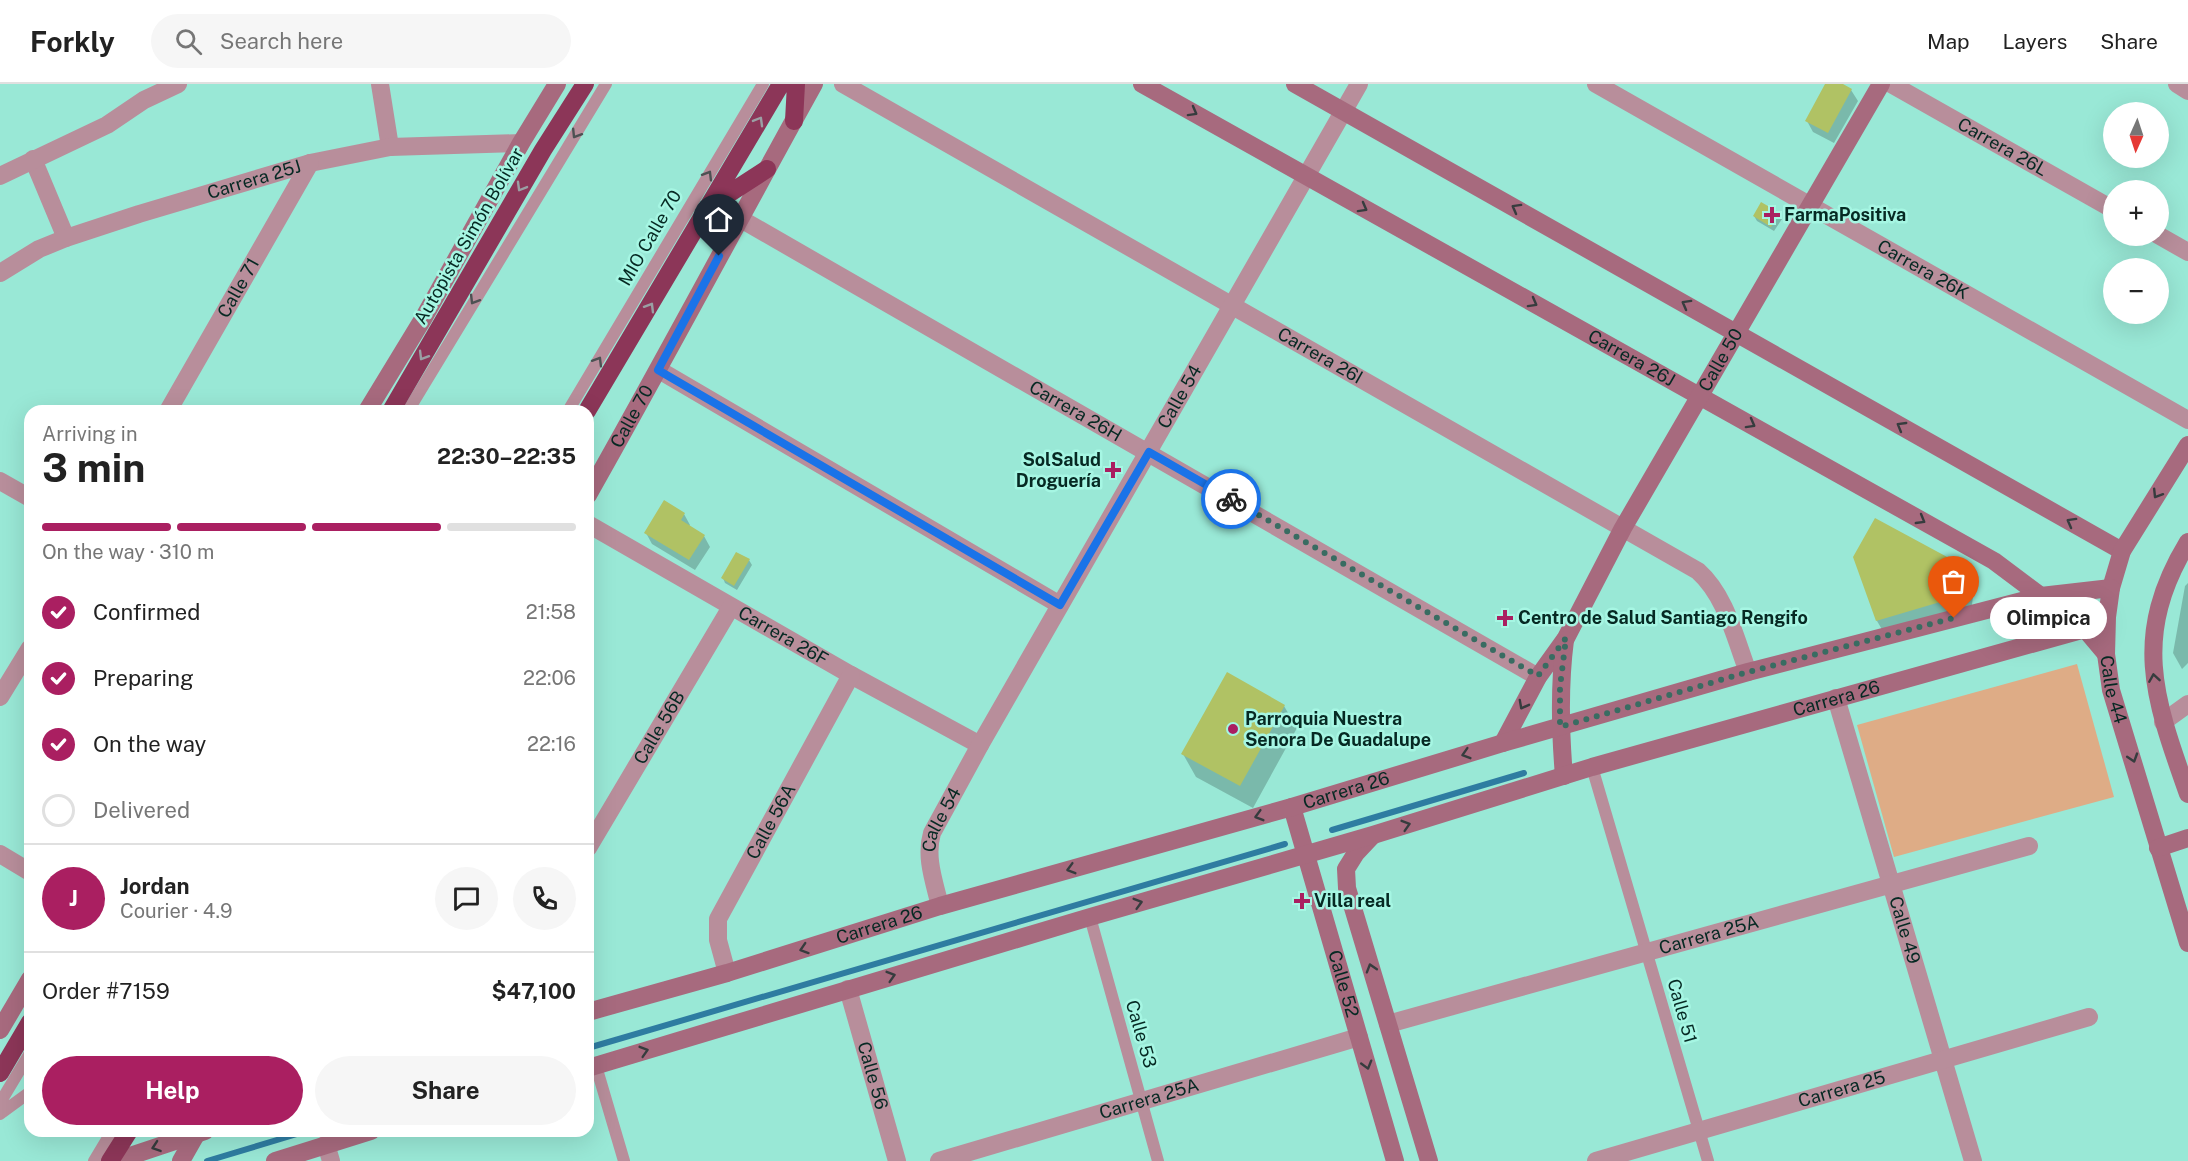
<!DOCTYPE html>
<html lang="en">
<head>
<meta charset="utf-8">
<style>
	body { margin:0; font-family:"Public Sans",sans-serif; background:#f6f6f6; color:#222; height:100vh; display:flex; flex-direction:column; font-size:22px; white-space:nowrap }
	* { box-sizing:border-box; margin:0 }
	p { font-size:20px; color:#767676 }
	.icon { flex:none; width:33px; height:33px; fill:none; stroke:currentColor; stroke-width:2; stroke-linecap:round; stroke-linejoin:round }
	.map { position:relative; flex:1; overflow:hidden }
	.details { position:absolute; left:24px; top:321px; width:570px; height:732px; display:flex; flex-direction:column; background:#fff; border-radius:18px; box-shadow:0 6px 24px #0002 }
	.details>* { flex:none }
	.needle { width:39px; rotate:183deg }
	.tools { position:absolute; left:2103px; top:18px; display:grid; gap:12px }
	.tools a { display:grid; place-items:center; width:66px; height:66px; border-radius:50%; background:#fff; box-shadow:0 6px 24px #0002; font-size:30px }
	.pin { position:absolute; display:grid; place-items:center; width:51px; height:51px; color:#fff; margin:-62px -26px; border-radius:50% 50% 50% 0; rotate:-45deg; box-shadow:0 0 6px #0007 }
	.pin .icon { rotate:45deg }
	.courier { position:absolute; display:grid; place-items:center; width:60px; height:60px; margin:-30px; border:4px solid #1a73e8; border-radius:50%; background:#fff; color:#222; box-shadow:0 2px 8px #0007 }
	.bubble { position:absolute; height:42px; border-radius:21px; background:#fff; box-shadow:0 6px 24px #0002; font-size:20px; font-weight:700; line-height:42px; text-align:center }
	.headline em { font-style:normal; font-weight:700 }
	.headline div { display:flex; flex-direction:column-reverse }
	.headline { display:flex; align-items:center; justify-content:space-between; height:102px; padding:0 18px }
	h1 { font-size:39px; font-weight:700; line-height:45px }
	.bar { display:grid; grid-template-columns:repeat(4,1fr); gap:9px 6px; align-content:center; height:72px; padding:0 18px }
	.bar i { height:8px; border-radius:4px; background:#e0e0e0 }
	.bar .active { background:#aa1f61 }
	.bar p { grid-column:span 4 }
	.line { display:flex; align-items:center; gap:15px; padding:0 18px; border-top:2px solid #e0e0e0 }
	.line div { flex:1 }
	.round { display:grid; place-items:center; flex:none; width:63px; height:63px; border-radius:32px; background:#f6f6f6 }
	ol { padding:0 18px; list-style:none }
	li { display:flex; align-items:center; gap:18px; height:66px }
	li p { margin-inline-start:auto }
	li .icon { padding:6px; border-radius:50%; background:#aa1f61; color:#fff; stroke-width:4 }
	li:last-child { color:#767676 }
	li i { width:33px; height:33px; border:3px solid #e0e0e0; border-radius:50% }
	.primary-button { display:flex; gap:12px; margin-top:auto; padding:12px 18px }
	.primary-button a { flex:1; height:69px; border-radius:36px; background:#aa1f61; color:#fff; font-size:24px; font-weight:700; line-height:69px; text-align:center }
	.primary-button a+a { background:#f6f6f6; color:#222 }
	header { display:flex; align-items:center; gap:36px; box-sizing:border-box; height:84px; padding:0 30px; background:#fff; border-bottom:2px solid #e0e0e0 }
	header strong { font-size:28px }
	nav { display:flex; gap:33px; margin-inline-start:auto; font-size:21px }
	.search { width:420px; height:54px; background:#f6f6f6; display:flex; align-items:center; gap:15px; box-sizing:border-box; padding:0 21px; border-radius:33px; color:#767676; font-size:22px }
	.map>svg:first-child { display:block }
	.green { fill:#deac86 }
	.shadow { fill:#0003 }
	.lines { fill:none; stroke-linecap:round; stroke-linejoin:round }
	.stream { stroke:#2e7ca1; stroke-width:6 }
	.building { fill:#b0c264 }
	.lane { stroke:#b88e9b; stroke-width:12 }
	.street { stroke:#b88e9b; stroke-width:18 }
	.secondary { stroke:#a76a7e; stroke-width:18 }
	.highway { stroke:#8c3658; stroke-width:18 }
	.oneway { stroke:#363c3e }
	.oneway2 { stroke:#9aa0a4 }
	.oneway3 { stroke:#4d5153 }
	.done { stroke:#396c62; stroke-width:6; stroke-dasharray:0 10.8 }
	.route { stroke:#1a73e8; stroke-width:8 }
	.poi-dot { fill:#aa1f61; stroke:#a6f6e3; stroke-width:2 }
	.labels { text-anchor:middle; stroke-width:5; stroke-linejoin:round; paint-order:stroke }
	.street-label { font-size:18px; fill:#062923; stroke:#a6f6e3 }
	.poi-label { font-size:18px; font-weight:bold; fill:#062923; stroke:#a6f6e3; text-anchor:start }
</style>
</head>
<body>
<header>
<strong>Forkly</strong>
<div class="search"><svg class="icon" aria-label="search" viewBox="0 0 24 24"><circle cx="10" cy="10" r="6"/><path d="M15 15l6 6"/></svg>Search here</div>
<nav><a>Map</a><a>Layers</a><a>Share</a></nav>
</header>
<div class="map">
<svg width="2188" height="1077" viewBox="0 0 2188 1077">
	<rect width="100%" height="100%" fill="#99e8d6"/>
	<path class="green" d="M2077,580l37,133 -220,60 -37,-132z"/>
	<path class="shadow" d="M1827,0h13l11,6 7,11 -24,42 -21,-11 -6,-11z
		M1779,130l3,5 -8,12 -17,-10 -3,-5z
		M684,430l6,11 -1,2 15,9 6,11 -15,23 -43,-26 -6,-11z
		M1855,473l106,9 13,23 -4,31 -80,23 -13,-22z
		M749,476l3,5 -15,25 -12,-7 -2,-5z
		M2188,499v80l-6,6 -9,-16 12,-67z
		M1284,622l13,22 -44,80 -57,-31 -13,-23z"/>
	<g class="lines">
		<path class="stream" d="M1332,746l192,-57
			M588,964l697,-204
			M207,1077l100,-30"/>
	</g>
	<path class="building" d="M1825,0h18l9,5 -24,44 -23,-12z
		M1761,118l19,11 -9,14 -18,-11z
		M664,416l21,13 -4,7 24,15 -16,25 -45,-27z
		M1875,434l87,47 -5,32 -81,24 -23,-64z
		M736,468l14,7 -16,27 -13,-8z
		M1227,588l58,33 -45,81 -59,-32z"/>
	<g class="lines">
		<path class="lane" d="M408,327l198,-327
			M568,327l195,-327
			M1592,683l116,394
			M1090,833l68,244
			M596,982l28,95
			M0,1019l30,-50
			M0,1030l30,-22
			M94,1077l18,-30"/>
		<g class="street">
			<path d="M380,0l10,63"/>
			<path id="s1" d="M843,0l855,487c28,25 37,67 50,101"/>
			<path id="s2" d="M1596,0l592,336"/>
			<path id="s3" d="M1891,0l223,126"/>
			<path d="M2177,0l11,7"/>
			<path d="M33,75l33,79"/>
			<path d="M0,92l107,-51 37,-25 34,-16"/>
			<path id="s4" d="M739,134l799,459"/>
			<path d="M2158,151l30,17"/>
			<path id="s5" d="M0,189l39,-24 27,-11 73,-24 171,-51 80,-16 131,-4"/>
			<path d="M659,286l401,235"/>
			<path id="s6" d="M168,327l142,-248"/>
			<path d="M0,397l30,17"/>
			<path id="s7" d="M588,440l263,151 129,70"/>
			<path d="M0,613l30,-49"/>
			<path id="s8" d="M1836,614l137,463"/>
			<path d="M2163,638l25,-18"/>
			<path id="s9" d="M588,764l143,-241"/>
			<path d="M0,770l30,18"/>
			<path id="s10" d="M940,822c-6,-25 -15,-49 -8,-73l48,-88 379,-661"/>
			<path id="s11" d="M727,889l-9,-33v-21l133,-244"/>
			<path id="s12" d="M848,905l49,172"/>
			<path id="s13" d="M1388,940l641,-178"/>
			<path d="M326,1060l5,17"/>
			<path id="s14" d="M939,1077l420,-124"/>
			<path id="s15" d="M1596,1077l493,-144"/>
		</g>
		<g class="secondary">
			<path id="s16" d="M1142,0l852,477 91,68 21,25"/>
			<path d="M1295,0l827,467"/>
			<path d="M367,327l56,-92 98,-176 36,-59"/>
			<path id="s17" d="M2188,361l-66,106 -11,37 -4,29 -1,37 5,36 77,253"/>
			<path id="s18" d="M588,411c77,-136 150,-274 226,-411"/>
			<path d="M2188,458c-57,94 -34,156 0,252"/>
			<path id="s19" d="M1503,659l35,-66 28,-39 57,-110 258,-444"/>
			<path d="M1564,692c-4,-47 -5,-90 1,-136"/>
			<path id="s20" d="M1292,723l103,354"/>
			<path d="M1372,752l-16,17 -10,16 1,19 82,273"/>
			<path d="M2158,764l30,-10"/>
			<path id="s21" d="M588,928l139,-39 213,-67 352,-99 211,-64 245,-71 293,-76 70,-8"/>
			<path d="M0,946l30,-51"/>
			<path id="s22" d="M588,984l502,-151 283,-82 219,-68 493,-138"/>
			<path d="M115,1077l90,-30"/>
			<path d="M181,1077l17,-30"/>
			<path d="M275,1077l96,-30"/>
		</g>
		<path class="highway" d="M794,37l2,-37
			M713,120l54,-35
			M391,327l152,-261 42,-66
			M587,327l194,-327
			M0,989l30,-51
			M110,1077l19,-30"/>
	</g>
	<defs><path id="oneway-chevron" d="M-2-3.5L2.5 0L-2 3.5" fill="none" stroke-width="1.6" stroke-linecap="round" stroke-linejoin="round" transform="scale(1.5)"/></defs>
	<g class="oneway">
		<use href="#oneway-chevron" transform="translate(1193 28) rotate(29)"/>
		<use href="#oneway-chevron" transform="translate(1363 124) rotate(29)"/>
		<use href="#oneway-chevron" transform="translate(1516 124) rotate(-151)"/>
		<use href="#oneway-chevron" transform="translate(1533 219) rotate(29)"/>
		<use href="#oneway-chevron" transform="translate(1686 220) rotate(-151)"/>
		<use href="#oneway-chevron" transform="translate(1751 340) rotate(29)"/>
		<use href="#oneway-chevron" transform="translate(1901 342) rotate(-150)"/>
		<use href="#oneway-chevron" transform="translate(2157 410) rotate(122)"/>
		<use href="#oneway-chevron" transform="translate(1921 436) rotate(30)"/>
		<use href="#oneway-chevron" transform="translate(2071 438) rotate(-151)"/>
		<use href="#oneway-chevron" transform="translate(2154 594) rotate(-99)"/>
		<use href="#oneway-chevron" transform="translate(1523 621) rotate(118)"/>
		<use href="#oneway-chevron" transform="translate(1466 670) rotate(163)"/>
		<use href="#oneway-chevron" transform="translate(2133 674) rotate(72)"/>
		<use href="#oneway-chevron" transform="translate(1259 732) rotate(164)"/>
		<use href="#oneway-chevron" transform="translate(1406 741) rotate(-17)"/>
		<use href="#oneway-chevron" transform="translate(1071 785) rotate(164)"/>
		<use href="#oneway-chevron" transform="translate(1138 819) rotate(-16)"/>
		<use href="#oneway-chevron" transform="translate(804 865) rotate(162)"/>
		<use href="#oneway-chevron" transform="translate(1371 884) rotate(-107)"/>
		<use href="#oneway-chevron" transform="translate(891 892) rotate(-17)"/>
		<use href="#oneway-chevron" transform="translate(644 967) rotate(-17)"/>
		<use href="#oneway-chevron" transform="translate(1367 981) rotate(74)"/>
		<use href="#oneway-chevron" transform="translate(156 1063) rotate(161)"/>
	</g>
	<g class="oneway2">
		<use href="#oneway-chevron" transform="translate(759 37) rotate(-60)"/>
		<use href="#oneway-chevron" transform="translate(521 103) rotate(120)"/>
		<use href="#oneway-chevron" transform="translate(650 223) rotate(-59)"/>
		<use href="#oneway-chevron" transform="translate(423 272) rotate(121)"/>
	</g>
	<g class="oneway3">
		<use href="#oneway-chevron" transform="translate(576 50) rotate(122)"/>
		<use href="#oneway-chevron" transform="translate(708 91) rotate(-59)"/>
		<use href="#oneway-chevron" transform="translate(474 216) rotate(121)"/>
		<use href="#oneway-chevron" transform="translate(598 277) rotate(-59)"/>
	</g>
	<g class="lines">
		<path class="done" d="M1231,415l307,177 28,-38 -6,49v40l188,-55 206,-54"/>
		<path class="route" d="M719,172l-61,114 402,235 89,-153 82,47"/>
	</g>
	<g class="poi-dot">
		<path d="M1769 122h6v6h6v6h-6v6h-6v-6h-6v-6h6z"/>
		<path d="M1110 377h6v6h6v6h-6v6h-6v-6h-6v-6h6z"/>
		<path d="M1502 525h6v6h6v6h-6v6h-6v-6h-6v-6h6z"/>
		<circle cx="1233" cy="645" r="6"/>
		<path d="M1299 808h6v6h6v6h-6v6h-6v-6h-6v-6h6z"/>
	</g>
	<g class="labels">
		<g class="street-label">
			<text dy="6" stroke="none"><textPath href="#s3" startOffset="128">Carrera 26L</textPath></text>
			<text dy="6" stroke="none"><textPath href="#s5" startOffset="272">Carrera 25J</textPath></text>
			<text transform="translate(469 152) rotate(-60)" y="6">Autopista Simón Bolívar</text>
			<text transform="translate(650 154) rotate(-60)" y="6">MIO Calle 70</text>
			<text dy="6" stroke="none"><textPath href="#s2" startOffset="376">Carrera 26K</textPath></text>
			<text dy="6" stroke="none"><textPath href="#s6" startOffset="142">Calle 71</textPath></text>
			<text dy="6" stroke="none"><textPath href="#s1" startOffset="549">Carrera 26I</textPath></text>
			<text dy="6" stroke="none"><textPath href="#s16" startOffset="561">Carrera 26J</textPath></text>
			<text dy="6" stroke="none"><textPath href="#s19" startOffset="441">Calle 50</textPath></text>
			<text dy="6" stroke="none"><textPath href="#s10" startOffset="576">Calle 54</textPath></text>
			<text dy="6" stroke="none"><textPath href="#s4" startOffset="388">Carrera 26H</textPath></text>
			<text dy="6" stroke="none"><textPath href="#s18" startOffset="90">Calle 70</textPath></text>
			<text dy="6" stroke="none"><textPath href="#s7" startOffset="225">Carrera 26F</textPath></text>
			<text dy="6" stroke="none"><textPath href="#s17" startOffset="266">Calle 44</textPath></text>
			<text dy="6" stroke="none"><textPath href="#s22" startOffset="1302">Carrera 26</textPath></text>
			<text dy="6" stroke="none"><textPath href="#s9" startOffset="140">Calle 56B</textPath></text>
			<text dy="6" stroke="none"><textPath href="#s21" startOffset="790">Carrera 26</textPath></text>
			<text dy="6" stroke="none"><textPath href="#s11" startOffset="166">Calle 56A</textPath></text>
			<text dy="6" stroke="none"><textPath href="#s10" startOffset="90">Calle 54</textPath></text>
			<text dy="6" stroke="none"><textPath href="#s21" startOffset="304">Carrera 26</textPath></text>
			<text dy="6" stroke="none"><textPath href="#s8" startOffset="242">Calle 49</textPath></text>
			<text dy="6" stroke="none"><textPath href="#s13" startOffset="333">Carrera 25A</textPath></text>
			<text dy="6" stroke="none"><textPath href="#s20" startOffset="184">Calle 52</textPath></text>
			<text transform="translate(1682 927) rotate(74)" y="6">Calle 51</text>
			<text transform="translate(1141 950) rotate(74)" y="6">Calle 53</text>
			<text dy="6" stroke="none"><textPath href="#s12" startOffset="90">Calle 56</textPath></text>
			<text dy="6" stroke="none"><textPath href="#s15" startOffset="256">Carrera 25</textPath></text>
			<text dy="6" stroke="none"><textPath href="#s14" startOffset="219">Carrera 25A</textPath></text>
		</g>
		<g class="poi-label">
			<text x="1784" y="137">FarmaPositiva</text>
			<text x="1101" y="382" text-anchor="end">SolSalud<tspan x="1101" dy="21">Droguería</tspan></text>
			<text x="1518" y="540">Centro de Salud Santiago Rengifo</text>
			<text x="1245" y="641">Parroquia Nuestra<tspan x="1245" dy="21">Senora De Guadalupe</tspan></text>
			<text x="1314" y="823">Villa real</text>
		</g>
	</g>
</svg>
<div class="tools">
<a><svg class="needle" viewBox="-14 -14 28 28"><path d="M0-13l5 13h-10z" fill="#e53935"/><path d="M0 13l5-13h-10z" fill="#767676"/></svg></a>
<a>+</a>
<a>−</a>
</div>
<div class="pin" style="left:1954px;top:534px;background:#ea580c"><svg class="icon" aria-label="bag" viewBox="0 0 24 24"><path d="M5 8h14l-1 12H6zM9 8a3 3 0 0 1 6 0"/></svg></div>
<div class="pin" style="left:719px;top:172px;background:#1f2937"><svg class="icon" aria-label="home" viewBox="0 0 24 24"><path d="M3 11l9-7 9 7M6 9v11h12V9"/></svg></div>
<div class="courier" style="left:1231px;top:415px"><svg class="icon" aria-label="bike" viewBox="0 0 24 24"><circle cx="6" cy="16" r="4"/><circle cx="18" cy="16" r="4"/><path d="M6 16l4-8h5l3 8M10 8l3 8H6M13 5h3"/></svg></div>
<div class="bubble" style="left:1990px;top:513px;width:117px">Olimpica</div>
<section class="details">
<div class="headline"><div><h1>3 min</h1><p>Arriving in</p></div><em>22:30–22:35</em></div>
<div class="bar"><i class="active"></i><i class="active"></i><i class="active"></i><i></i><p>On the way · 310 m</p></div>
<ol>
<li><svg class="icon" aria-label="check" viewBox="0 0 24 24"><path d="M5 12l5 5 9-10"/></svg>Confirmed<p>21:58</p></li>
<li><svg class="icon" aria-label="check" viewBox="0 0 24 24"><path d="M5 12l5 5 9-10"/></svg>Preparing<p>22:06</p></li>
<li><svg class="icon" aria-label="check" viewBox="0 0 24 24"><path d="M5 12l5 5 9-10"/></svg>On the way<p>22:16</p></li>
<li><i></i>Delivered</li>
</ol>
<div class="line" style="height:108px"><b class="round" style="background:#aa1f61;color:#fff">J</b><div><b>Jordan</b><p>Courier · 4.9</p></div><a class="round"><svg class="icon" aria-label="chat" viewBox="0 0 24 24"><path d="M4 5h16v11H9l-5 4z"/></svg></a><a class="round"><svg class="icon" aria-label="phone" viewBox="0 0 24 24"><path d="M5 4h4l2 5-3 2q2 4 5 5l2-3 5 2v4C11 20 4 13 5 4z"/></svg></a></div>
<div class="line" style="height:78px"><div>Order #7159</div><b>$47,100</b></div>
<div class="primary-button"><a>Help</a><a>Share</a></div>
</section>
</div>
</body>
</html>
